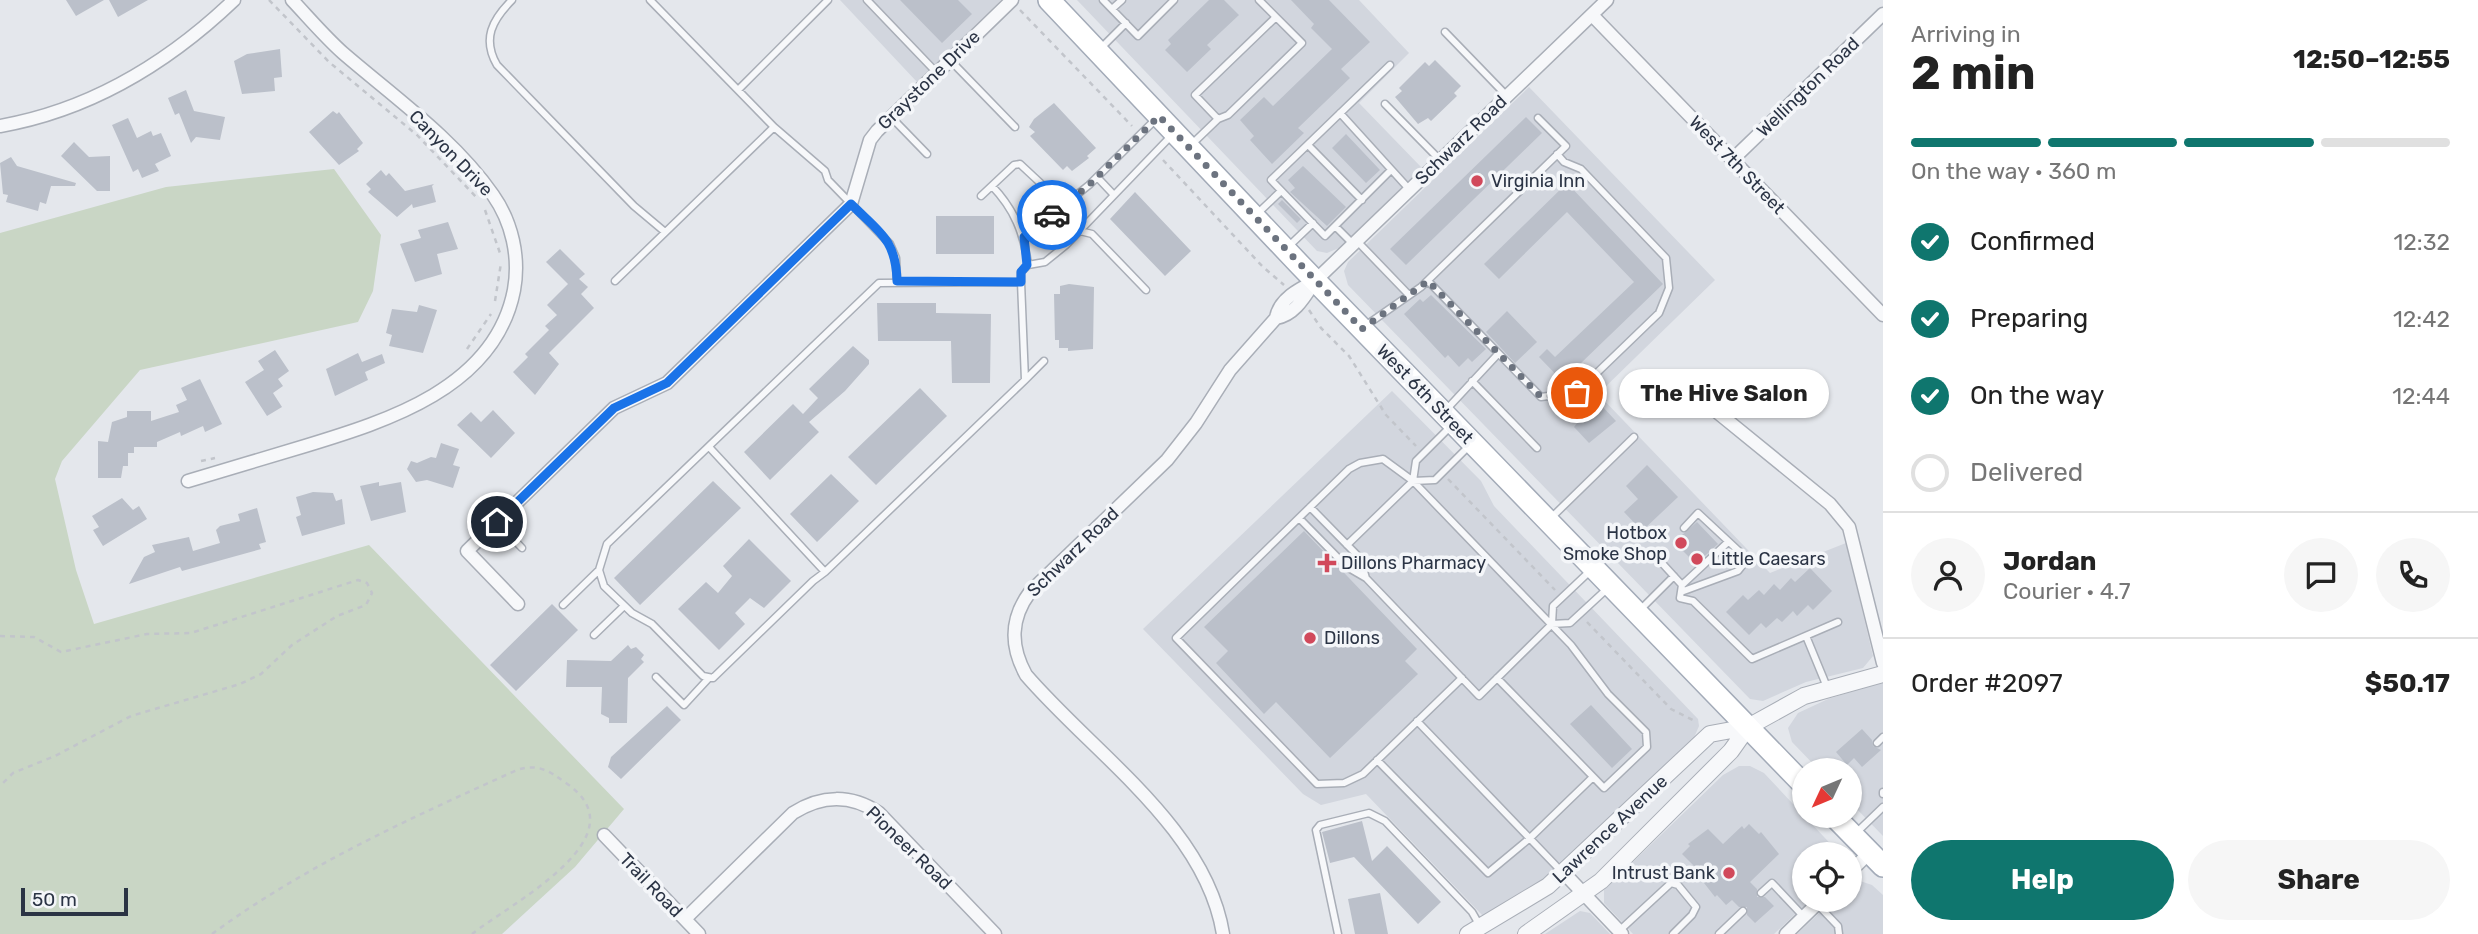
<!DOCTYPE html>
<html lang="en">
<head>
<meta charset="utf-8">
<style>
	body { margin:0; font-family:Rubik,sans-serif; background:#f6f6f6; color:#222; height:100vh; display:flex; flex-direction:column; font-size:26px; white-space:nowrap }
	* { box-sizing:border-box; margin:0 }
	p { font-size:23px; color:#767676 }
	.icon { flex:none; width:38px; height:38px; fill:none; stroke:currentColor; stroke-width:2; stroke-linecap:round; stroke-linejoin:round }
	.map { position:relative; flex:1; overflow:hidden }
	.drawer { display:flex; flex-direction:column; background:#fff; width:595px }
	.drawer>* { flex:none }
	.needle { width:46px; rotate:226deg }
	.buttons { position:absolute; left:1792px; top:758px; display:grid; gap:14px }
	.buttons a { display:grid; place-items:center; width:70px; height:70px; border-radius:50%; background:#fff; box-shadow:0 2px 5px #0004; font-size:35px }
	.scale { position:absolute; left:21px; bottom:18px; width:107px; box-sizing:border-box; padding-left:7px; border:4px solid #2b3445; border-top:0; font-size:19px; line-height:24px; white-space:nowrap; color:#2b3445; -webkit-text-stroke:5px #f4f6f9; paint-order:stroke }
	.pin { position:absolute; display:grid; place-items:center; width:60px; height:60px; color:#fff; margin:-30px; border:4px solid #fff; border-radius:50%; box-shadow:0 2px 7px #0007 }
	.courier { position:absolute; display:grid; place-items:center; width:70px; height:70px; margin:-35px; border:5px solid #1a73e8; border-radius:50%; background:#fff; color:#222; box-shadow:0 2px 9px #0007 }
	.bubble { position:absolute; height:49px; border-radius:24px; background:#fff; box-shadow:0 2px 5px #0004; font-size:23px; font-weight:700; line-height:49px; text-align:center }
	.head em { font-style:normal; font-weight:700 }
	.head div { display:flex; flex-direction:column-reverse }
	.head { display:flex; align-items:center; justify-content:space-between; height:119px; padding:0 28px }
	h1 { font-size:46px; font-weight:700; line-height:52px }
	.bar { display:grid; grid-template-columns:repeat(4,1fr); gap:10px 7px; align-content:center; height:84px; padding:0 28px }
	.bar i { height:9px; border-radius:5px; background:#e0e0e0 }
	.bar .active { background:#0f766e }
	.bar p { grid-column:span 4 }
	.line { display:flex; align-items:center; gap:18px; padding:0 28px; border-top:2px solid #e0e0e0 }
	.line div { flex:1 }
	.round { display:grid; place-items:center; flex:none; width:74px; height:74px; border-radius:37px; background:#f6f6f6 }
	ol { padding:0 28px; list-style:none }
	li { display:flex; align-items:center; gap:21px; height:77px }
	li p { margin-inline-start:auto }
	li .icon { padding:7px; border-radius:50%; background:#0f766e; color:#fff; stroke-width:4 }
	li:last-child { color:#767676 }
	li i { width:38px; height:38px; border:4px solid #e0e0e0; border-radius:50% }
	.cta { display:flex; gap:14px; margin-top:auto; padding:14px 28px }
	.cta a { flex:1; height:80px; border-radius:42px; background:#0f766e; color:#fff; font-size:28px; font-weight:700; line-height:80px; text-align:center }
	.cta a+a { background:#f6f6f6; color:#222 }
	main { display:flex; flex:1; min-height:0 }
	.map>svg:first-child { display:block }
	.built { fill:#d2d6de }
	.green { fill:#c9d6c5 }
	.building { fill:#bbc0ca }
	.lines { fill:none; stroke-linecap:round; stroke-linejoin:round }
	.service-casing { stroke:#a9aeb7; stroke-width:9 }
	.minor-casing { stroke:#a9aeb7; stroke-width:15 }
	.tertiary-casing { stroke:#a9aeb7; stroke-width:18 }
	.primary-casing { stroke:#a3abb8; stroke-width:24 }
	.path { stroke:#c2c5cb; stroke-width:2.5; stroke-dasharray:5 5; stroke-linecap:butt }
	.service { stroke:#f7f8fa; stroke-width:6 }
	.minor { stroke:#f7f8fa; stroke-width:12 }
	.tertiary { stroke:#f7f8fa; stroke-width:16 }
	.primary { stroke:#fff; stroke-width:21 }
	.done { stroke:#6c737f; stroke-width:7; stroke-dasharray:0 12.6 }
	.route { stroke:#1a73e8; stroke-width:9 }
	.poi-dot { fill:#d1495b; stroke:#f4f6f9; stroke-width:2.5 }
	.labels { text-anchor:middle; stroke-width:7; stroke-linejoin:round; paint-order:stroke }
	.street-label { font-size:18px; fill:#2b3445; stroke:#f4f6f9 }
	.poi-label { font-size:18px; fill:#2b3445; stroke:#f4f6f9; text-anchor:start }
</style>
</head>
<body>
<main>
<div class="map">
<svg width="1883" height="934" viewBox="0 0 1883 934">
	<rect width="100%" height="100%" fill="#e4e7ec"/>
	<path class="built" d="M840,0h161l-84,82z
		M1077,0h282l50,53 -50,50 63,65 -83,80 -12,5 -10,-2z
		M1529,87l186,193 -117,114 172,179 76,-30 27,113 -10,12 -57,14 -43,19 -13,-2 -402,-414 -4,-14 4,-9z
		M1392,391l89,90 13,25 204,213 1,7 -6,14 -138,132 -71,45 -118,-123 -45,11 -18,-11 -160,-165z
		M1883,682v154l-33,-34v-32h-31l-27,-28 -4,-14 10,-15 30,-14z
		M1739,766h11l14,7 76,81h-36v46h6l-36,34h-141l-29,-31v-13l119,-115z
		M1860,881l12,4 11,10v39h-86l36,-34h17v-16z
		M1580,911l10,2 20,21h-65z"/>
	<path class="green" d="M334,169l47,66 -8,56 -15,31 -218,48 -78,91 -7,18 21,91 18,54 275,-79 255,264 -49,58 -73,67h-502v-701l166,-46z"/>
	<path class="building" d="M66,0h38l-28,16z
		M109,0h39l-30,17z
		M900,0h58l14,14 -30,29z
		M1209,0h15l15,15 -32,30 4,4 -24,23 -22,-22 6,-6 -3,-4z
		M1291,0h38l41,42 -29,27 9,9 -52,50 6,5 -32,31 -22,-24 4,-4 -14,-16 24,-23 9,9 59,-57 -21,-21 3,-4z
		M280,49l2,28 -8,1 1,13 -33,3 -8,-33 13,-7z
		M1435,60l26,26 -7,7 3,3 -26,25 -3,-3 -10,6 -23,-27 7,-6 -3,-3 26,-26 4,4z
		M186,90l8,21 31,6 -5,23 -24,-3 -5,6 -12,-30 -4,2 -7,-17z
		M1054,103l42,45 -9,8 2,2 -17,13 -5,-5 -4,4 -33,-34 5,-4 -6,-5 5,-8z
		M333,111l4,3 2,-2 24,31 -6,6 2,2 -20,14 -30,-33z
		M1526,117l16,16 -136,132 -16,-16z
		M128,118l9,20 14,-7 2,5 8,-3 10,23 -16,8 4,7 -17,7 -4,-9 -5,3 -21,-47z
		M1346,134l34,36 -14,13 -34,-35z
		M74,142l15,15 21,-1v35h-13l-36,-35z
		M11,157l6,9 59,17 -1,3h-24l-5,18 -6,-2 -2,9 -32,-9 2,-7 -5,-1 -3,-31z
		M1303,166l43,41 -19,19 -37,-34 5,-4 -7,-8z
		M381,170l5,6 3,-3 16,18 29,-7 -2,2 4,16 -23,6 -1,-4 -15,13 -29,-25 3,-3 -5,-5z
		M1567,183l96,101 -82,79 8,8 -21,16 -29,-30 8,-8 8,8 79,-75 -67,-70 -68,67 -15,-15z
		M1135,192l56,59 -26,25 -55,-57z
		M1282,200l19,19 -4,4 -19,-19z
		M936,216h58v38h-58z
		M448,222l10,27 -21,5 5,20 -27,8 -15,-38 21,-6 -3,-8z
		M560,249l25,25 -6,5 9,8 -7,7 13,14 -45,45 10,11 -24,31 -22,-23 15,-15 -3,-3 24,-24 -4,-4 12,-11 -10,-10 21,-21 -22,-22z
		M1069,284l25,3 -1,62 -25,2v-3h-9v-8h-4l-1,-46h6v-8z
		M1431,295l55,54 -14,13 -4,-4 -9,9 -11,-12 -3,3 -41,-44 16,-15 3,3z
		M877,303h59v10l55,1 -1,69h-38l-1,-42h-73z
		M419,305l18,5 -14,43 -34,-7 3,-11 -6,-2 6,-24 25,3z
		M1507,311l30,31 -22,21 -29,-31z
		M853,346l16,14v4l-24,27 -36,31 10,10 -49,48 -26,-28 49,-48 10,10 15,-16 -9,-9z
		M275,350l14,21 -11,8 5,7 -10,7 9,14 -15,9 -22,-34 19,-12 -6,-9z
		M358,353l4,9 20,-8 3,9 -20,9 3,8 -33,16 -9,-27z
		M200,379l22,45 -17,8 -2,-6 -22,10 -1,-4 -23,10v5h-23v6h-6v13h-5l-2,12h-23v-37l10,1 4,-20 15,-5v-6h24v10l28,-9 -3,-7 11,-5 -6,-12z
		M920,388l27,28 -71,69 -28,-28z
		M1592,404l4,4 4,-4 16,17 -27,22 -15,-16z
		M493,410l22,23 -24,25 -34,-33 14,-13 10,10z
		M441,443l18,6 -6,16 7,2 -7,21 -26,-8 -11,2 -9,-13 4,-8 6,2 14,-6 5,1z
		M1647,465l31,32 -36,34 -18,-19 14,-13 -12,-13z
		M831,474l28,27 -42,41 -27,-28z
		M713,481l28,27 -101,97 -26,-27z
		M379,482v4l22,-4 5,30 -35,9 -11,-35z
		M313,492l20,1 3,8 6,-2 3,25 -43,12 -6,-19 5,-2 -5,-18z
		M122,498l11,12 6,-4 8,13 -44,27 -10,-16 6,-3 -7,-11z
		M257,508l9,34 -7,2 2,5 -79,22 -2,-4 -51,17 15,-27 11,-5 -3,-7 37,-8 4,14 27,-8 -4,-13 4,-4 20,-5 -2,-7z
		M1697,522l21,22 -22,20 -22,-22z
		M1304,531l113,118 -12,12 13,13 -88,84 -54,-56 -12,12 -48,-51 12,-12 -24,-24z
		M749,539l42,42 -27,27 -14,-10 -15,15 10,11 -26,26 -41,-41 28,-27 12,11 14,-17 -9,-10z
		M1810,568l22,23 -19,19 -5,-5 -11,11 -4,-5 -11,11 -5,-4 -11,10 -5,-5 -12,12 -23,-23 17,-17 5,5 11,-10 5,5 10,-11 6,6 11,-12 4,4z
		M552,604l26,26 -62,61 -26,-26z
		M628,645l3,4 5,-2 8,8 -3,4 3,3 -16,16 -1,45h-18v-5l-8,-4 1,-27h-36l1,-27 44,1z
		M1591,705l41,44 -20,19 -42,-44z
		M667,706l14,14 -60,59 -13,-12 3,-10z
		M1862,729l10,11 1,6 8,4 -19,17 -8,-9 -7,7 -11,-13z
		M1362,821l10,40 15,-15 54,56 -23,22 -64,-67 -24,6 -8,-31z
		M1749,824l10,10 2,-2 18,22 -29,28 7,7v8h8l9,9 -19,17 -8,-8v-8h-8l-7,-7 -6,5 -9,-10 -2,2 -18,-23 3,-2 -18,-18 8,-8 -2,-2 20,-15 15,15 19,-18 2,3z
		M1380,893l8,41h-33l-7,-35z"/>
	<g class="lines">
		<g class="service-casing">
			<path id="service" d="M512,0c-20,20 -30,39 -15,65l137,141 31,26
				M650,0l124,127 51,44 3,9 62,64 6,14 1,23
				M867,0l70,73
				M1103,0l35,36 36,-36
				M1112,9l10,-9
				M1445,32l62,64
				M1100,49l26,-26
				M950,60l65,67
				M1390,65l-119,115 54,56 66,-66
				M738,90l90,-90
				M1385,104l55,56
				M1340,113l69,76
				M892,118l35,36
				M1218,119l-23,-24 81,-78
				M1191,145l27,-26 10,-4 74,-72 -43,-43
				M1308,145l54,55
				M1097,177l16,17
				M992,186c22,23 32,47 36,79
				M981,196l33,-31 6,-1 30,28
				M1057,210l7,17 28,7 54,56
				M1258,213l23,-22
				M1335,226l18,18
				M1024,237l65,-52 66,-65
				M1357,241l52,54
				M1289,246l24,-23
				M615,281l159,-154
				M1428,281l113,116 36,-5 82,-79 10,-25 -3,-30 -85,-89 -17,-7 -7,-8
				M1021,282v-10l7,-7 17,-3 21,-17 107,-111
				M1365,326l56,-39 145,-141 -28,-28
				M1025,380l-4,-98 -142,1 -272,261 -8,26 5,16 28,27 20,11 51,52 10,2 100,-97 12,-9 200,-192 19,-19
				M1472,381l65,67
				M1445,411l53,-57
				M710,448l115,124
				M1413,481l22,-1 35,-35
				M1310,507l50,51 6,20 113,118 73,-72 1,-18 37,-35
				M1552,517l82,-80
				M1299,518l48,49 19,11
				M497,522l25,26
				M1347,545l66,-64 3,-20 36,-36
				M1661,562l21,23 -2,13 13,3 59,58 86,-37
				M1682,585l45,-42
				M1681,592l57,-21 7,-9 -3,-8 -44,-41 -14,15
				M563,605l36,-35
				M1639,611l35,-35
				M1552,624l18,-1 39,-36
				M594,635l30,-29
				M1806,636l21,51
				M656,677l28,28 24,-26
				M1462,678l-99,96 -19,9 -27,1 -141,-146 173,-169 11,-6 23,-4 30,22 158,164 37,49 38,38 1,15 -43,41 -107,-110
				M1417,721l145,151
				M1877,743l6,-6
				M1377,760l111,113 42,-35 63,-61
				M1883,792v2
				M1855,834l28,-27
				M1761,893l11,-10 32,34
				M1817,904l21,22 1,8
				M1619,931l52,-48 7,2 18,22 -4,8 -19,19
				M1338,934l-22,-104 4,-5 49,-12 16,8 87,91 8,14
				M1719,934l24,-23"/>
		</g>
		<g class="minor-casing">
			<path id="minor" d="M1592,15l291,300
				M0,126c91,-16 168,-63 234,-126
				M1732,160l151,-146
				M1276,318c19,-3 29,-22 39,-37l292,-281
				M1717,412l113,92 19,23 34,136
				M188,481c39,-12 78,-23 117,-35 82,-25 190,-58 209,-156 6,-33 -2,-68 -21,-95 -39,-56 -99,-98 -150,-142 -18,-16 -34,-35 -51,-53
				M518,604l-51,-53 147,-143 53,-25 184,-179 19,-64 7,-9 135,-131
				M604,835l95,99
				M1850,872l20,-20
				M1564,873l58,61
				M685,919l108,-106c28,-18 58,-19 86,0l116,121
				M1223,934c-17,-106 -129,-180 -197,-259 -16,-29 -16,-56 4,-83l137,-132 29,-37 34,-53 46,-52c3,-19 23,-29 39,-37
				M1786,934l35,-34"/>
		</g>
		<g class="tertiary-casing">
			<path id="tertiary" d="M1468,934l80,-48 162,-152 38,-7 56,-31 79,-22
				M1526,934l75,-53 130,-130 17,-24"/>
		</g>
		<g class="primary-casing">
			<path id="primary" d="M1049,0l251,265 504,520
				M1834,816l49,50"/>
		</g>
		<path class="path" d="M269,0l60,62 88,73 61,64
			M1020,10l112,116
			M1163,160l100,107 21,18
			M485,210l16,46
			M495,301l6,-38
			M1309,310l12,18 28,28 37,59 30,31
			M467,349l24,-35
			M201,461l14,-3
			M1448,479l107,111
			M1587,622l84,87 26,13
			M0,636l34,1 27,15 86,-18 44,-1 167,-53 9,3 5,10 -6,12 -29,11 -45,29 -31,29 -21,10 -109,32 -76,40 -42,17 -13,13
			M212,934c94,-69 199,-116 305,-164 21,-7 32,1 49,13 78,53 -55,120 -94,151"/>
		<use href="#service" class="service"/>
		<use href="#minor" class="minor"/>
		<use href="#tertiary" class="tertiary"/>
		<use href="#primary" class="primary"/>
	</g>
	<g class="lines">
		<path class="done" d="M1052,215l37,-30 70,-69 203,213 66,-48 113,116 36,-4"/>
		<path class="route" d="M497,522l117,-114 53,-25 184,-179c28,28 45,35 46,77l124,1v-10l6,-7 -3,-28 28,-22"/>
	</g>
	<g class="poi-dot">
		<circle cx="1477" cy="181" r="7"/>
		<circle cx="1681" cy="543" r="7"/>
		<circle cx="1697" cy="559" r="7"/>
		<path d="M1323.5 552.5h7v7h7v7h-7v7h-7v-7h-7v-7h7z"/>
		<circle cx="1310" cy="638" r="7"/>
		<circle cx="1729" cy="873" r="7"/>
	</g>
	<g class="labels">
		<g class="street-label">
			<text transform="translate(929 80) rotate(-44)" y="6">Graystone Drive</text>
			<text transform="translate(1808 87) rotate(-44)" y="6">Wellington Road</text>
			<text transform="translate(1461 140) rotate(-44)" y="6">Schwarz Road</text>
			<text transform="translate(451 153) rotate(46)" y="6">Canyon Drive</text>
			<text transform="translate(1737 165) rotate(46)" y="6">West 7th Street</text>
			<text transform="translate(1425 394) rotate(46)" y="6">West 6th Street</text>
			<text transform="translate(1073 552) rotate(-44)" y="6">Schwarz Road</text>
			<text transform="translate(1610 829) rotate(-43)" y="6">Lawrence Avenue</text>
			<text transform="translate(909 848) rotate(44)" y="6">Pioneer Road</text>
			<text transform="translate(651 885) rotate(46)" y="6">Trail Road</text>
		</g>
		<g class="poi-label">
			<text x="1491" y="187">Virginia Inn</text>
			<text x="1667" y="539" text-anchor="end">Hotbox<tspan x="1667" dy="21">Smoke Shop</tspan></text>
			<text x="1711" y="565">Little Caesars</text>
			<text x="1341" y="569">Dillons Pharmacy</text>
			<text x="1324" y="644">Dillons</text>
			<text x="1715" y="879" text-anchor="end">Intrust Bank</text>
		</g>
	</g>
</svg>
<div class="buttons">
<a><svg class="needle" viewBox="-14 -14 28 28"><path d="M0-13l5 13h-10z" fill="#e53935"/><path d="M0 13l5-13h-10z" fill="#767676"/></svg></a>
<a><svg class="icon" aria-label="locate" viewBox="0 0 24 24"><circle cx="12" cy="12" r="6"/><path d="M12 2v4M12 18v4M2 12h4M18 12h4"/></svg></a>
</div>
<div class="scale">50 m</div>
<div class="pin" style="left:1577px;top:393px;background:#ea580c"><svg class="icon" aria-label="bag" viewBox="0 0 24 24"><path d="M5 8h14l-1 12H6zM9 8a3 3 0 0 1 6 0"/></svg></div>
<div class="pin" style="left:497px;top:522px;background:#1f2937"><svg class="icon" aria-label="home" viewBox="0 0 24 24"><path d="M3 11l9-7 9 7M6 9v11h12V9"/></svg></div>
<div class="courier" style="left:1052px;top:215px"><svg class="icon" aria-label="car" viewBox="0 0 24 24"><path d="M5 17H2v-5l4-1 3-4h7l3 4 3 1v5h-3M9 17h6M6 11h13"/><circle cx="7" cy="17" r="2"/><circle cx="17" cy="17" r="2"/></svg></div>
<div class="bubble" style="left:1619px;top:369px;width:210px">The Hive Salon</div>
</div>
<section class="drawer">
<div class="head"><div><h1>2 min</h1><p>Arriving in</p></div><em>12:50–12:55</em></div>
<div class="bar"><i class="active"></i><i class="active"></i><i class="active"></i><i></i><p>On the way · 360 m</p></div>
<ol>
<li><svg class="icon" aria-label="check" viewBox="0 0 24 24"><path d="M5 12l5 5 9-10"/></svg>Confirmed<p>12:32</p></li>
<li><svg class="icon" aria-label="check" viewBox="0 0 24 24"><path d="M5 12l5 5 9-10"/></svg>Preparing<p>12:42</p></li>
<li><svg class="icon" aria-label="check" viewBox="0 0 24 24"><path d="M5 12l5 5 9-10"/></svg>On the way<p>12:44</p></li>
<li><i></i>Delivered</li>
</ol>
<div class="line" style="height:126px"><a class="round"><svg class="icon" aria-label="person" viewBox="0 0 24 24"><circle cx="12" cy="8" r="4"/><path d="M4 21q1-7 8-7t8 7"/></svg></a><div><b>Jordan</b><p>Courier · 4.7</p></div><a class="round"><svg class="icon" aria-label="chat" viewBox="0 0 24 24"><path d="M4 5h16v11H9l-5 4z"/></svg></a><a class="round"><svg class="icon" aria-label="phone" viewBox="0 0 24 24"><path d="M5 4h4l2 5-3 2q2 4 5 5l2-3 5 2v4C11 20 4 13 5 4z"/></svg></a></div>
<div class="line" style="height:91px"><div>Order #2097</div><b>$50.17</b></div>
<div class="cta"><a>Help</a><a>Share</a></div>
</section>
</main>
</body>
</html>
